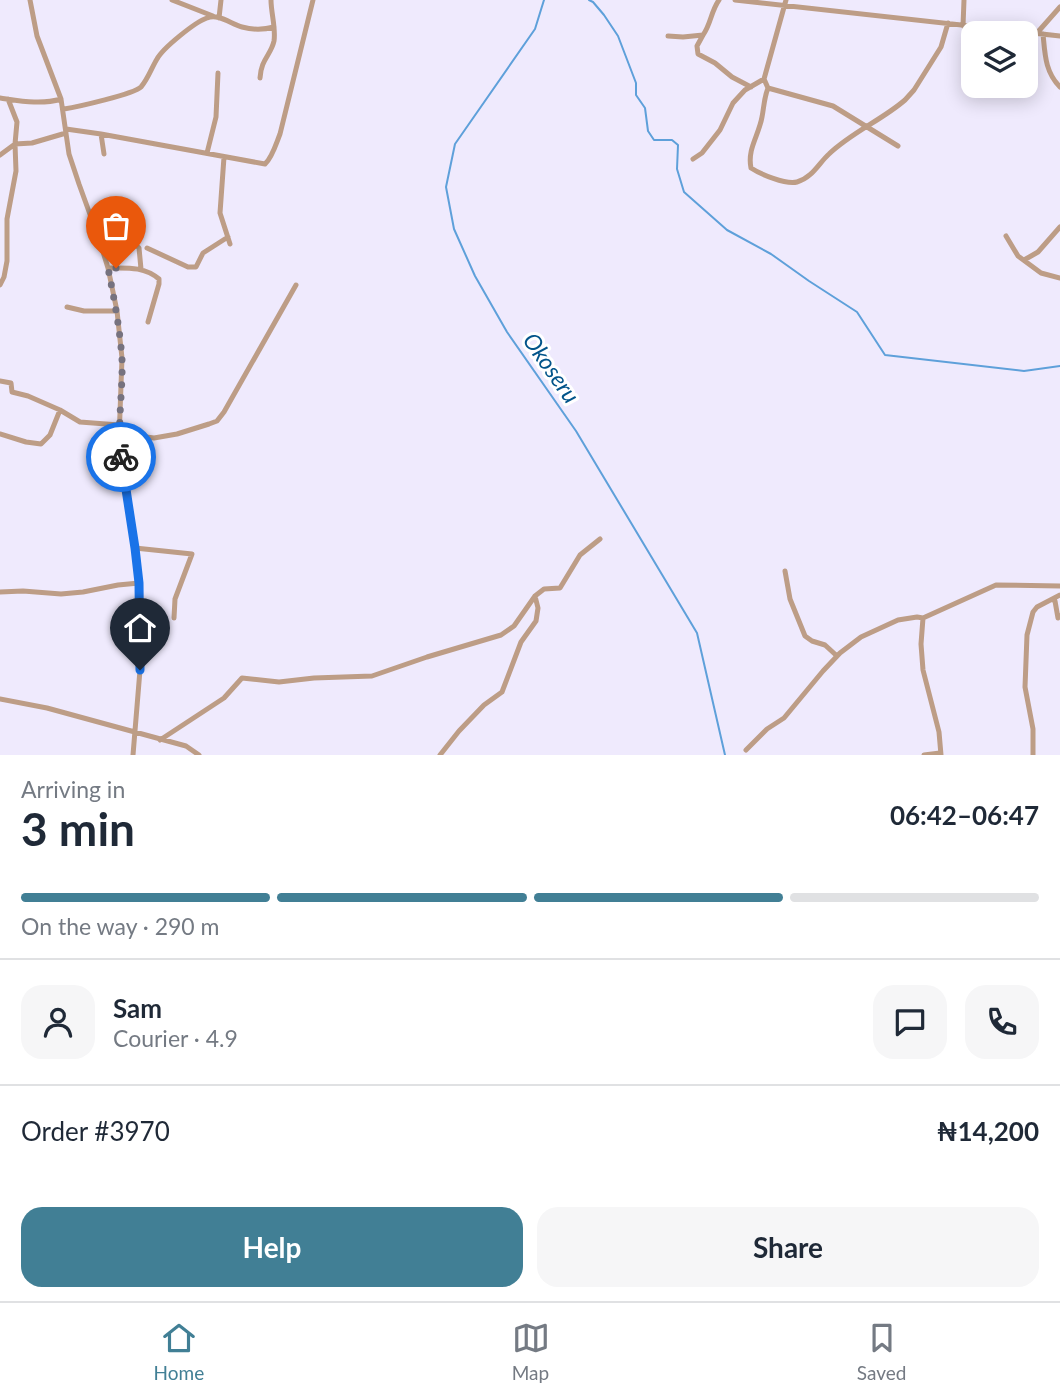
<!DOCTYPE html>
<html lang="en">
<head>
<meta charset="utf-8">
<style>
	body { margin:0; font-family:Lato,sans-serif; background:#f6f6f7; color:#1f2937; height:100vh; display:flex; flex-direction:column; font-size:26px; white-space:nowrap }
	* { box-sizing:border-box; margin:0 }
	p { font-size:23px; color:#747a83 }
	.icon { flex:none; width:38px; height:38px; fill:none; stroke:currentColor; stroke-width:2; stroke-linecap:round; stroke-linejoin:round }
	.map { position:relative; height:755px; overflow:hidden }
	.sheet { display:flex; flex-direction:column; background:#fff; flex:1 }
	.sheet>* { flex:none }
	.controls { position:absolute; left:961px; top:21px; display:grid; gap:14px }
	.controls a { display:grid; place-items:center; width:77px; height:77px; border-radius:14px; background:#fff; box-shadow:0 4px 18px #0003; font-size:35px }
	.pin { position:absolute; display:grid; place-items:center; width:60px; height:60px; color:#fff; margin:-72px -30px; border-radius:50% 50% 50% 0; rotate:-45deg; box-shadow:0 0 7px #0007 }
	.pin .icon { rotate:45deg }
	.courier { position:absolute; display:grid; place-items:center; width:70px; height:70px; margin:-35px; border:5px solid #1a73e8; border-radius:50%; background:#fff; color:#222; box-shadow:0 2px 9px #0007 }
	.head em { font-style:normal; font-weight:700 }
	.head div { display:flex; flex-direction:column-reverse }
	.head { display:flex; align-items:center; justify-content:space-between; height:119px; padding:0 21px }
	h1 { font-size:46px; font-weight:700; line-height:52px }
	.bar { display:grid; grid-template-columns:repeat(4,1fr); gap:10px 7px; align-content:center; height:84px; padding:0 21px }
	.bar i { height:9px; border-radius:5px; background:#e0e1e3 }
	.bar .current { background:#417f95 }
	.bar p { grid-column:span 4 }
	.line { display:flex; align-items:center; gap:18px; padding:0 21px; border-top:2px solid #e0e1e3 }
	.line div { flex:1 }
	.round { display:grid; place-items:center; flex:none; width:74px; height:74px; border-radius:21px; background:#f6f6f7 }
	.button { display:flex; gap:14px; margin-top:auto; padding:14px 21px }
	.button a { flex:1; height:80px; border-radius:21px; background:#417f95; color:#fff; font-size:28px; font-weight:700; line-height:80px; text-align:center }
	.button a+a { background:#f6f6f7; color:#1f2937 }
	.tabs { display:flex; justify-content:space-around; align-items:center; height:98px; border-top:2px solid #e0e1e3; background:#fff; font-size:19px; color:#747a83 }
	.tabs a { display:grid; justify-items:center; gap:4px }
	.tabs .current { color:#417f95 }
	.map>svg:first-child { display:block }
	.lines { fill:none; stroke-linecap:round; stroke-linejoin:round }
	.stream { stroke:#5ea0da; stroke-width:2 }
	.minor { stroke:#bd9d86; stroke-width:5 }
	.done { stroke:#76727f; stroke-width:7; stroke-dasharray:0 12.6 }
	.route { stroke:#1a73e8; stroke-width:9 }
	.labels { text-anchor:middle; stroke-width:6; stroke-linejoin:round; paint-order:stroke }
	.water-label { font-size:23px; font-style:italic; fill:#02548a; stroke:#fff }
</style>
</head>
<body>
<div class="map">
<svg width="1060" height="755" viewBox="0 0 1060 755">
	<rect width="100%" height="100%" fill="#efeafd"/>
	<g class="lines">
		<path class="stream" d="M544,0l-9,29 -80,115 -9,43 8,42 21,47 32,56 69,99 121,202 28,122
			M589,0l4,2 11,13 14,21 18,47v12l9,13 3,23 6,9h18l6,5 -1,24 7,23 43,38 44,24 38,27 48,31 28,43 139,16 36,-5"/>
		<path class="minor" d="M30,0l7,36 24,63 8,55 10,30 21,58 8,26 9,43 5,47 -3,82 20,143 1,87 -7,85
			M172,0l41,16
			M735,0l325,36
			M786,0l-22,79 4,9c-4,10 -4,19 -6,29 -3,18 -15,32 -11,51 9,6 35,17 46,14 15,-4 22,-19 32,-28 23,-22 53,-34 76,-54l9,-10 27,-43 7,-24
			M219,18l2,-18
			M963,26l1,-26
			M1037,33l23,-26
			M1043,34c2,20 2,38 17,53
			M703,35l-6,11 1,8 17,9 17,14 19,10
			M668,36l15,1 20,-2c8,-11 8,-24 16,-35
			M260,78c1,-19 11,-23 14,-37 2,-13 -3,-28 -3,-41
			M768,88l65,18 65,40
			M0,98c21,3 41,7 61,1
			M64,109c13,-2 70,-15 77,-22 7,-8 11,-20 16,-28 6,-11 38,-37 50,-41 11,-5 24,6 35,9 11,3 21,3 32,0
			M66,129l35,5 164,30c7,-6 11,-20 15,-30l33,-134
			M101,134l3,20
			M207,153l9,-36 2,-44
			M0,155l15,-11 17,-1 34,-10
			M224,157l-4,56 10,31
			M693,159l9,-6 18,-23 13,-27 12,-13 19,-11
			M1006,236l12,20 23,17 19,5
			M100,242l37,4 2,2 2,21
			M147,248l41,19h8l7,-14 25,-16
			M1024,260l14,-8 22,-25
			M108,268c18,0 36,-2 51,11v5l-11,38
			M0,285l4,-8 3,-16v-42l9,-48 -1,-27 2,-22 -9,-23
			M67,307l17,4h33
			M0,381l11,2 1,9 16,4 32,14 20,12 39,3 10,7 10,4 15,2 23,-4 32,-10 8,-3 7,-9 72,-127
			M0,434l26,8 15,2 9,-9 10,-25
			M135,548l57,6 -17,45 -1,19
			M785,571l5,28 15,37 7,5 13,4 12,11
			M0,592l23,-1 38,3 22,-2 35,-7 21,-2
			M1053,600l2,1 3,17 2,-2
			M923,618l-2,26 2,26 16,62 2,23
			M0,699l47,9 139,38 13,9
			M160,740l64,-42 18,-20 37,4 35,-4 58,-2 55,-19 74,-22 13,-9 21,-30 9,-7 16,-1 20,-33 20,-16
			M746,750l21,-21 17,-11 39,-47 17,-18 21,-16 37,-17 19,-3 6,1 73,-33 64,1
			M440,755l19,-24 25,-26 18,-13 19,-50 15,-21 2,-13 -3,-12
			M924,755l16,-2
			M1033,755v-26l-8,-42 2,-52 6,-23 4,-5 23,-12"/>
	</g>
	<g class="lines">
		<path class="done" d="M116,268h-8c6,30 12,61 14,91 1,33 -5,65 -1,98"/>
		<path class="route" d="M121,457l14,91 4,35 1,87"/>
	</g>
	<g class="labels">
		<g class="water-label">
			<text transform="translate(551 368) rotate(55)" y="8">Okoseru</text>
		</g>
	</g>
</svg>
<div class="controls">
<a><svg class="icon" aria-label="layers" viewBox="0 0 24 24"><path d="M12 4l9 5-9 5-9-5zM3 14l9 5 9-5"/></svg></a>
</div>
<div class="pin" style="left:116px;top:268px;background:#ea580c"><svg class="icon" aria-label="bag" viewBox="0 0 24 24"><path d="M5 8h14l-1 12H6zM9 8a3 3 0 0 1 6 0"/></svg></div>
<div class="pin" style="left:140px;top:670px;background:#1f2937"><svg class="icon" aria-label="home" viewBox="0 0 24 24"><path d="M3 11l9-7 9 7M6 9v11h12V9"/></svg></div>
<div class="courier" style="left:121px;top:457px"><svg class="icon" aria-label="bike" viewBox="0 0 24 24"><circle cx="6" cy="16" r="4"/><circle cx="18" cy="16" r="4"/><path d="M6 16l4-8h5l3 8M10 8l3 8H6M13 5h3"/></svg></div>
</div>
<section class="sheet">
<div class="head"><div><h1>3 min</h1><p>Arriving in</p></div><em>06:42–06:47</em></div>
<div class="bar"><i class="current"></i><i class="current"></i><i class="current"></i><i></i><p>On the way · 290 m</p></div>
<div class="line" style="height:126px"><a class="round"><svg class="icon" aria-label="person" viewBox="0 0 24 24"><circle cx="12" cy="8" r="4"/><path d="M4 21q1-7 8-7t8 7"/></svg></a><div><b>Sam</b><p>Courier · 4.9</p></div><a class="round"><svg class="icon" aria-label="chat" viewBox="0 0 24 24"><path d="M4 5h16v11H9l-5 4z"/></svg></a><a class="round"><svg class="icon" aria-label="phone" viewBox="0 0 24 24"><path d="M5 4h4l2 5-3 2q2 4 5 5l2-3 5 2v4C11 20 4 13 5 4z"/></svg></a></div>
<div class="line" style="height:91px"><div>Order #3970</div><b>₦14,200</b></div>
<div class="button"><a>Help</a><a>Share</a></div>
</section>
<nav class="tabs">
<a class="current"><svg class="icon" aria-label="home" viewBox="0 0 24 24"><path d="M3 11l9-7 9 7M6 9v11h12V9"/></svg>Home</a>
<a><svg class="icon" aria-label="map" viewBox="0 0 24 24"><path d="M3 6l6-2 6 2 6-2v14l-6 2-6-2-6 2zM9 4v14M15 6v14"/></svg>Map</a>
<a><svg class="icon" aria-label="saved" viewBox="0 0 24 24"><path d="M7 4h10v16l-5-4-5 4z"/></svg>Saved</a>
</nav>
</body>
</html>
